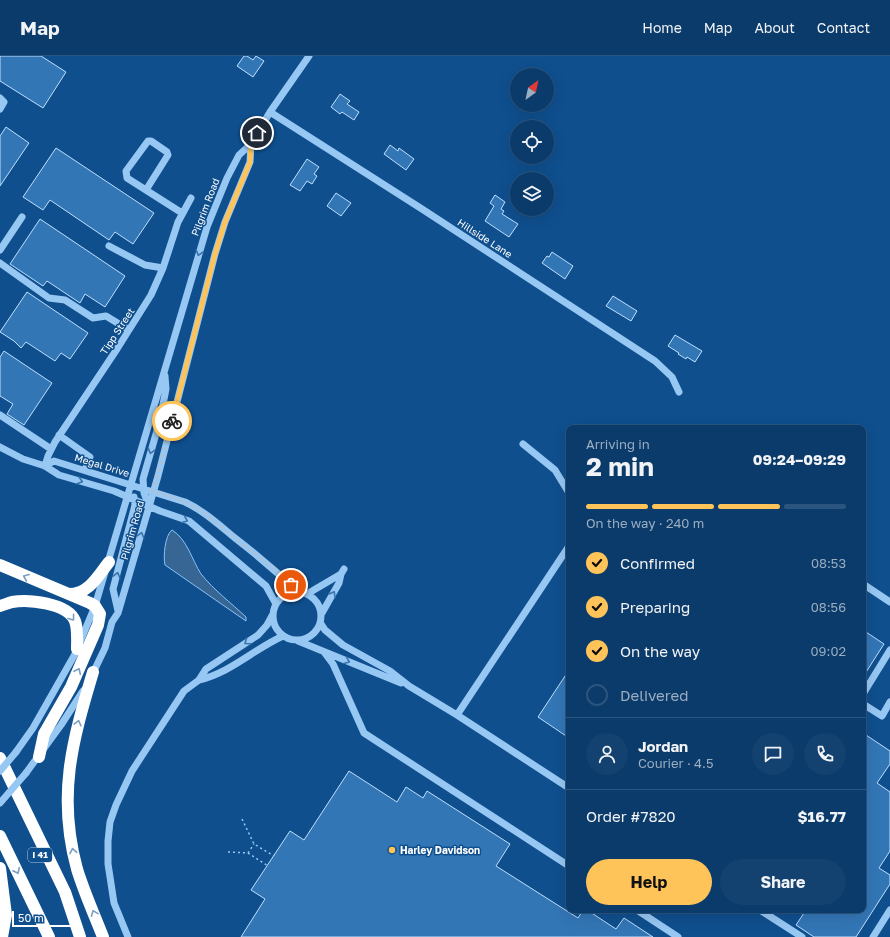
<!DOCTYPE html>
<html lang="en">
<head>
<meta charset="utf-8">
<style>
	body { margin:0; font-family:"Golos Text",sans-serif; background:#144270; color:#f1f3f6; height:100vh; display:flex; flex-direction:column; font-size:15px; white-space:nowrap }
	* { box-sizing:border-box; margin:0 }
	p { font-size:13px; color:#9aadc1 }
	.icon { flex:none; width:22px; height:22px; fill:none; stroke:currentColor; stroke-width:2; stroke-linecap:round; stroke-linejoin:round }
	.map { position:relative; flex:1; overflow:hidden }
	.details { position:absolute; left:566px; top:369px; width:300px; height:488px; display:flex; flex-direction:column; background:#0b3b6a; border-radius:8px; box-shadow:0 4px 16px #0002,0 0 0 1px #2b557e }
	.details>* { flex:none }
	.needle { width:26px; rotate:33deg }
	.fabs { position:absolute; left:510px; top:12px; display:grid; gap:8px }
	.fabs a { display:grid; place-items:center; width:44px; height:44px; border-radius:50%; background:#0b3b6a; box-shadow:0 4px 16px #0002,0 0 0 1px #2b557e; font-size:20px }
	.scale { position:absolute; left:12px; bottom:10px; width:64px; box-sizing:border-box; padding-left:4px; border:2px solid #fff; border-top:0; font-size:11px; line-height:14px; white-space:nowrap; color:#fff; -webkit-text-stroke:3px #0f4f8e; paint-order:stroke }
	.pin { position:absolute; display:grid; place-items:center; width:34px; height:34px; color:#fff; margin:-17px; border:2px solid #fff; border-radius:50%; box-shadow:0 1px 4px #0007 }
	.courier { position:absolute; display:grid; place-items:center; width:40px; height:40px; margin:-20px; border:3px solid #ffc459; border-radius:50%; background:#fff; color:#222; box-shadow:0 1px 5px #0007 }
	.head em { font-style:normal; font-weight:700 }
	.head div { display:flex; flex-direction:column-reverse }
	.head { display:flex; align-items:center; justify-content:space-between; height:68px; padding:0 20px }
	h1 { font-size:26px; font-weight:700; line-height:30px }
	.bar { display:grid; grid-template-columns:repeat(4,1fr); gap:6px 4px; align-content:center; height:48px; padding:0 20px }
	.bar i { height:5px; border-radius:3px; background:#2b557e }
	.bar .current { background:#ffc459 }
	.bar p { grid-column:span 4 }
	.line { display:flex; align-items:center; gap:10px; padding:0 20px; border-top:1px solid #2b557e }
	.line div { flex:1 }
	.round { display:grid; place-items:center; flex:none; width:42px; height:42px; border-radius:21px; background:#144270 }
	ol { padding:0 20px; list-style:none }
	li { display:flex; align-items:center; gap:12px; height:44px }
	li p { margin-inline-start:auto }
	li .icon { padding:4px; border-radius:50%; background:#ffc459; color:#111; stroke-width:4 }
	li:last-child { color:#9aadc1 }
	li i { width:22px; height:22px; border:2px solid #2b557e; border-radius:50% }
	.cta { display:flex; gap:8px; margin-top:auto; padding:8px 20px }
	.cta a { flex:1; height:46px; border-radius:24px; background:#ffc459; color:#111; font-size:16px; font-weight:700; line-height:46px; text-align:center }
	.cta a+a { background:#144270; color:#f1f3f6 }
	header { display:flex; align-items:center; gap:24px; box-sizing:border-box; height:56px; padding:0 20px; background:#0b3b6a; border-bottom:1px solid #2b557e }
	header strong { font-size:19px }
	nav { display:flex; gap:22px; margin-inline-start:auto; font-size:14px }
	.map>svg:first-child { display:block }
	.water { fill:#376695; stroke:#88c3f7 }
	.building { fill:#3376b6; stroke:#bfdffe }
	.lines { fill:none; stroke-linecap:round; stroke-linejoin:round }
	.path { stroke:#97c7f3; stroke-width:1.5; stroke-dasharray:2 3; stroke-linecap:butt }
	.minor { stroke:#97c7f3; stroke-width:7 }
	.highway { stroke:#fff; stroke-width:12 }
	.minor-bridge { stroke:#97c7f3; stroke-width:7 }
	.oneway { stroke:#3873ac }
	.oneway2 { stroke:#7b9ec1 }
	.done { stroke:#abc1d7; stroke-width:4; stroke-dasharray:0 7.2 }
	.route { stroke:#ffc459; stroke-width:5 }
	.poi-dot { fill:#ffc459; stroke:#0f4f8e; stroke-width:1.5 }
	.labels { text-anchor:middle; stroke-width:3; stroke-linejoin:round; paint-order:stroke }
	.shield { fill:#0f4f8e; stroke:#b7cadd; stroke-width:1 }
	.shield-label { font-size:9px; font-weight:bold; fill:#fff }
	.street-label { font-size:10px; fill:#fff; stroke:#0f4f8e }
	.poi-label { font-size:10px; font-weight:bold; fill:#fff; stroke:#0f4f8e; text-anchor:start }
</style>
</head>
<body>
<header>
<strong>Map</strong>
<nav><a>Home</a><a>Map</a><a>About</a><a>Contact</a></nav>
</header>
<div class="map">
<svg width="890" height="881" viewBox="0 0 890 881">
	<rect width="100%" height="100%" fill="#0f4f8e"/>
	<path class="water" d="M172,474c15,9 20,30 29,44 13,16 30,29 45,43v4l-81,-56c-2,-8 0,-30 7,-35z"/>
	<path class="building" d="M0,0h41l25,16 -23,36 -43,-27z
		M244,0h3l6,4 3,-4 8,5 -11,16 -16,-11z
		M340,38l10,7 -3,3 12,8 -5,8 -12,-8 -2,2 -9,-7z
		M6,71l23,16 -29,43v-50z
		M390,89l8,6 1,-3 15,11 -8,11 -22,-16z
		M56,92l98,65 -21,31 -18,-12 -6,8 -59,-40 -7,10 -20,-13z
		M307,103l12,8 -5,7 3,2 -5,8 -5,-3 -7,10 -10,-6z
		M336,137l15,10 -10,13 -14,-10z
		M495,139l10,7 -4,7 3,2 -2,3 16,10 -9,13 -24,-16 9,-15 -4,-3z
		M40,163l85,57 -20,31 -20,-13 -5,9 -33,-22 -4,5 -33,-22z
		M552,196l21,14 -8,13 -23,-16 5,-7 2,1z
		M27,236l61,41 -18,26 -9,-6 -6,8 -29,-19 -5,6 -7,-7 -14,-9z
		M613,240l24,15 -6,10 -25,-15z
		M675,279l27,16 -7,11 -8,-5 -1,2 -8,-5 1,-1 -11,-7z
		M4,295l48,32 -28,42 -17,-11 6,-10 -13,-8v-39z
		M863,574l21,14 -21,33z
		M569,614v68l-31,-21z
		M863,677l27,18v13l-13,19 13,9v59l-11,17 11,7v9l-34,53h-42l-18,-12 10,-15h57z
		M349,715l48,31 9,-15 17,11 4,-7 83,53 -14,22 82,52 5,-8h4l29,19 8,-11 29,19h-412l24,-38 -14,-9 39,-59 14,9z"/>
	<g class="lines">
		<path class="path" d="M242,763l12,25 20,12
			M228,796l20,1 20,13
			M248,797l6,-9"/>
		<path class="minor" d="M0,42l4,4 -4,7
			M270,56l152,97 233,152 17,16 7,15
			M146,134l22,-35 -1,-3 -16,-11h-3l-22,30 1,7 55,35
			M109,190l36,19 18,3
			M0,194l22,-33
			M0,207l49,35 16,2 28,18 13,-2 23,14
			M0,359l51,34
			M59,379l31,22 -5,13
			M523,388l32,26 14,23
			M0,391l23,12 22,7 14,9 55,16 46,20 29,10 77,65 10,18
			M45,410l3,-10 7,-14 62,-93 34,-54 12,-27 15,-46 13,-24
			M45,410l9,-5 131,41c19,9 34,23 50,36 22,17 43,35 63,54
			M149,450l-5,-13 -1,-14 17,-59 6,-31 -1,-13
			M863,528l27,18
			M273 560a24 24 0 1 1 48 0a24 24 0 1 1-48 0Z
			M307,538l34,-20
			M118,555l-5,-22 22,-84 -1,-8
			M322,557l17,-30 2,-9 3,-5
			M321,568l4,6 18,15 47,26 19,15 48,29 112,73
			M298,585l103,42
			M324,596l9,12 31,69 205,133
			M92,619l13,-27 7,-26 6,-9 40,-137 57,-222 10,-32 25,-60 1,-18
			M199,624c31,-7 55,-31 84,-44
			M863,638l27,-44
			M863,648l19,12 8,-14
			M457,659l112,-169
			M16,696l17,-24 42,-74 20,-48 112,-379 20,-49 12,-23 12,-11 19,-32 39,-56
			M26,717l35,-48 22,-34
			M637,854l41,27
			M760,854l42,27
			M128,881l-14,-34 -6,-39v-23l2,-19 6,-17 16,-34 52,-80 15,-11 7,-11 52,-34 9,-10 6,-11
			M873,881l17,-27"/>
		<path class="highway" d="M0,509l90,38 5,3 5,8 -2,11 -27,62 -27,47 -5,23
			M69,538c20,0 29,-18 40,-32
			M0,550c4,-1 8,-3 12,-4 16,-3 56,1 63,19 3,8 2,20 2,28
			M93,616c-21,70 -36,124 -16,197 7,23 17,45 26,68
			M0,702l65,134 15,45
			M0,780l49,101
			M0,812l6,47 -4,22"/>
		<path class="minor-bridge" d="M0,715l16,-19
			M0,747l26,-30"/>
	</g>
	<defs><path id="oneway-chevron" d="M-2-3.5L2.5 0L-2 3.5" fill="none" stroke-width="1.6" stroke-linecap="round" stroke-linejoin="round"/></defs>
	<g class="oneway">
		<use href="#oneway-chevron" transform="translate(199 197) rotate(106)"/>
		<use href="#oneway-chevron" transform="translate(151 395) rotate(106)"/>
		<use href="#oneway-chevron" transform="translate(80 425) rotate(16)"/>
		<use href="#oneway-chevron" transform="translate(185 464) rotate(23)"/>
		<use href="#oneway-chevron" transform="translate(141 479) rotate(-74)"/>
		<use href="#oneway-chevron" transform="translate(117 519) rotate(-76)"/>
		<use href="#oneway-chevron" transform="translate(333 538) rotate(-61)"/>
		<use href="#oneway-chevron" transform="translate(247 586) rotate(145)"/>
		<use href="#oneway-chevron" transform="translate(347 605) rotate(22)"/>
	</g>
	<g class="oneway2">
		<use href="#oneway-chevron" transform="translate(26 521) rotate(-157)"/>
		<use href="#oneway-chevron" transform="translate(72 562) rotate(53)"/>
		<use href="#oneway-chevron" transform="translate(78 615) rotate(-65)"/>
		<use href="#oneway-chevron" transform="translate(78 667) rotate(-76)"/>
		<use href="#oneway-chevron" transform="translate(73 795) rotate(-101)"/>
		<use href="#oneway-chevron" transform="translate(17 815) rotate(64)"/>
		<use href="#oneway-chevron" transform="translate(94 857) rotate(-111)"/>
	</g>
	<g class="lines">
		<path class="done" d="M172,365l-19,70 25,8 22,11 78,62 13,13"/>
		<path class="route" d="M172,365l43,-167 10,-32 25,-60 1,-18 6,-11"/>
	</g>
	<circle class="poi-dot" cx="392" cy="794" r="4"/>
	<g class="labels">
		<rect class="shield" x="28" y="792" width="24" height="14" rx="3"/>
		<g class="shield-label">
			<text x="40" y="802">I 41</text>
		</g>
		<g class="street-label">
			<text transform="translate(205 151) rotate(-69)" y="4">Pilgrim Road</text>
			<text transform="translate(485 182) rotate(33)" y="4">Hillside Lane</text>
			<text transform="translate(117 275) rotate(-57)" y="4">Tipp Street</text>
			<text transform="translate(102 409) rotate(17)" y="4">Megal Drive</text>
			<text transform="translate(132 474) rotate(-74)" y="4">Pilgrim Road</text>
		</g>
		<g class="poi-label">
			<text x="400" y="798">Harley Davidson</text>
		</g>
	</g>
</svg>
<div class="fabs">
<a><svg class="needle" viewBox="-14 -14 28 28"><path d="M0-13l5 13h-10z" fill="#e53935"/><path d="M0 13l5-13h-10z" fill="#9aadc1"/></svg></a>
<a><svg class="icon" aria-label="locate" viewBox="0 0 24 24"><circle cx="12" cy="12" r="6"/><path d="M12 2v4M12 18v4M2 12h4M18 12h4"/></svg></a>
<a><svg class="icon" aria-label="layers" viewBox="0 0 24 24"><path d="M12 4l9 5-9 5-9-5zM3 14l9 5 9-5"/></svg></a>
</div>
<div class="scale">50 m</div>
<div class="pin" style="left:291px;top:529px;background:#ea580c"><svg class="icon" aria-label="bag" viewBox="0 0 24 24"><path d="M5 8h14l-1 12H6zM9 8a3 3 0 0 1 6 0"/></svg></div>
<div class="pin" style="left:257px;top:77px;background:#1f2937"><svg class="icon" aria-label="home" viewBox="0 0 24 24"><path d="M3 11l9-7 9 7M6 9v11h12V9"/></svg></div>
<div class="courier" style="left:172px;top:365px"><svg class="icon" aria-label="bike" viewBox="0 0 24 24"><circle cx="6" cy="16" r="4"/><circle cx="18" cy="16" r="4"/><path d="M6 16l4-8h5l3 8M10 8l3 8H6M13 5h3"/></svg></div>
<section class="details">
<div class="head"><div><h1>2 min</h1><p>Arriving in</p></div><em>09:24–09:29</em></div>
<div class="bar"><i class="current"></i><i class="current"></i><i class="current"></i><i></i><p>On the way · 240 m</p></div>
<ol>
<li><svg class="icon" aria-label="check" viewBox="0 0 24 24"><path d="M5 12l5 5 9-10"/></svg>Confirmed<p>08:53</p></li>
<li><svg class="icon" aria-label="check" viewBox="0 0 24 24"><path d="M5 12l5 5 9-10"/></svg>Preparing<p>08:56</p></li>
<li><svg class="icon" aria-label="check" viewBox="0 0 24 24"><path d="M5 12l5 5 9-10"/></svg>On the way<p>09:02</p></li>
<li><i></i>Delivered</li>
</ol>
<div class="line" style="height:72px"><a class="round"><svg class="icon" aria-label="person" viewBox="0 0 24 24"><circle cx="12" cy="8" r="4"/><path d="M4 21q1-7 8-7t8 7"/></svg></a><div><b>Jordan</b><p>Courier · 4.5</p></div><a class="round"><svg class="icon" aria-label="chat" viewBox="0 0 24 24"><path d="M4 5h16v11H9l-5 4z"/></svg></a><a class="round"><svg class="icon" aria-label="phone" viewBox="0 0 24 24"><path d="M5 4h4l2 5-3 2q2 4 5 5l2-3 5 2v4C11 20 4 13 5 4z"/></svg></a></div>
<div class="line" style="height:52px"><div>Order #7820</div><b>$16.77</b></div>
<div class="cta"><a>Help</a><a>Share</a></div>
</section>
</div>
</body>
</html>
